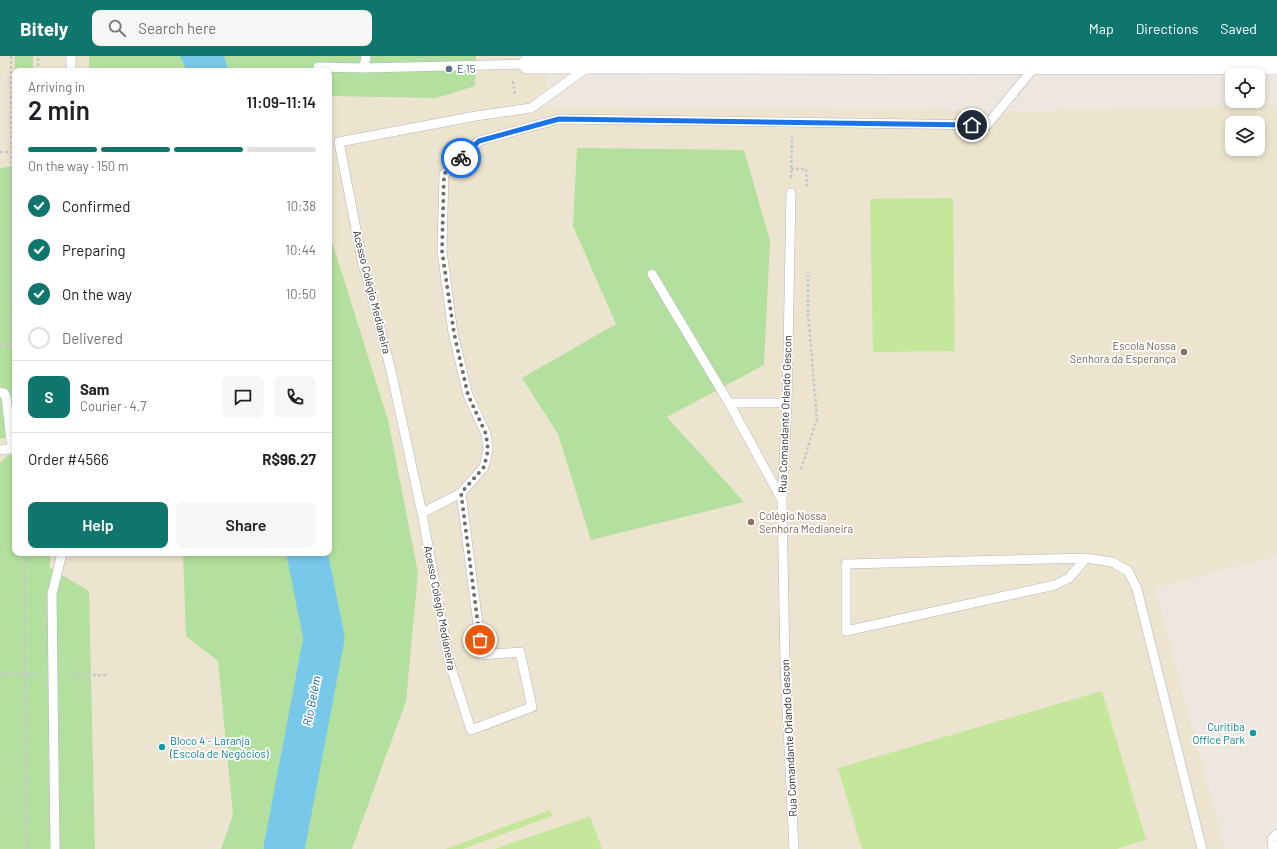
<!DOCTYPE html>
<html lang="en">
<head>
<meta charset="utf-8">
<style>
	body { margin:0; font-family:Barlow,sans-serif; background:#f6f6f6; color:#202124; height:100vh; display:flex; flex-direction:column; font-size:15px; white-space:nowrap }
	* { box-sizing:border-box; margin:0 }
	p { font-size:13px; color:#757577 }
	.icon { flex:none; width:22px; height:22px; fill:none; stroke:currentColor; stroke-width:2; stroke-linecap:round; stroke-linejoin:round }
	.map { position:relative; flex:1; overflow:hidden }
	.sheet { position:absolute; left:12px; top:12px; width:320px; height:488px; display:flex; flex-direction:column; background:#fff; border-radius:8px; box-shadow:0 2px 6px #0003 }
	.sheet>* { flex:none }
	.tools { position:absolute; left:1225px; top:12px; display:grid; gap:8px }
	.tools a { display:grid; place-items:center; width:40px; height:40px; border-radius:8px; background:#fff; box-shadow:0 2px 6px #0003; font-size:20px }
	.pin { position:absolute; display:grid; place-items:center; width:34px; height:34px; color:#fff; margin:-17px; border:2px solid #fff; border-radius:50%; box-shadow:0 1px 4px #0007 }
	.courier { position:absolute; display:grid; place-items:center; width:40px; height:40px; margin:-20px; border:3px solid #1a73e8; border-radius:50%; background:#fff; color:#222; box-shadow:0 1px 5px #0007 }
	.overview em { font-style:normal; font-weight:600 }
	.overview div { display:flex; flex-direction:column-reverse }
	.overview { display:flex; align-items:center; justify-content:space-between; height:68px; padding:0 16px }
	h1 { font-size:26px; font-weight:600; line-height:30px }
	.bar { display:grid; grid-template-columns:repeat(4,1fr); gap:6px 4px; align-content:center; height:48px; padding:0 16px }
	.bar i { height:5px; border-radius:3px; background:#e0e0e0 }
	.bar .selected { background:#0f766e }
	.bar p { grid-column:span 4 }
	.line { display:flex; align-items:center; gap:10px; padding:0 16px; border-top:1px solid #e0e0e0 }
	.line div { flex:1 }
	.round { display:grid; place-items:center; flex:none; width:42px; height:42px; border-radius:8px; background:#f6f6f6 }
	ol { padding:0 16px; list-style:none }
	li { display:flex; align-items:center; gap:12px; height:44px }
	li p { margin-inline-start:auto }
	li .icon { padding:4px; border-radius:50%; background:#0f766e; color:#fff; stroke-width:4 }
	li:last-child { color:#757577 }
	li i { width:22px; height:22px; border:2px solid #e0e0e0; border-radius:50% }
	.primary-button { display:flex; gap:8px; margin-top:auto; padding:8px 16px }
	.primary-button a { flex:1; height:46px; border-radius:8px; background:#0f766e; color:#fff; font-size:16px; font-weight:600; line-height:46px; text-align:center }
	.primary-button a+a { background:#f6f6f6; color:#202124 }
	header { display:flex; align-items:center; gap:24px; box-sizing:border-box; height:56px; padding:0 20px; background:#0f766e; color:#fff }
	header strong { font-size:19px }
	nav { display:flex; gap:22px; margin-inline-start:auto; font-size:14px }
	.search { width:280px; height:36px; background:#f6f6f6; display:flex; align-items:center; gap:10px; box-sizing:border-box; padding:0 14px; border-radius:8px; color:#757577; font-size:15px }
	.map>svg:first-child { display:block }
	.education { fill:#ede4cf; fill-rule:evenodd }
	.green { fill:#b3e09e }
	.pitch { fill:#c4e79b }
	.water { fill:#78c8e9 }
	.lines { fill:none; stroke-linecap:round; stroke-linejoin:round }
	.river { stroke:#78c8e9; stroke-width:41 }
	.service-casing { stroke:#b2b5be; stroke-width:10 }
	.minor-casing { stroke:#b2b5be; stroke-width:20 }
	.path { stroke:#c8c8c8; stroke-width:2.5; stroke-dasharray:3 2; stroke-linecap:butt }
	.service { stroke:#fff; stroke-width:9 }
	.minor { stroke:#fff; stroke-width:19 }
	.done { stroke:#706d6b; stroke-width:4; stroke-dasharray:0 7.2 }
	.route { stroke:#1a73e8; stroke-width:5 }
	.service-dot { fill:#5c6f8a; stroke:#fff; stroke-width:1.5 }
	.education-dot { fill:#8d6e63; stroke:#fff; stroke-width:1.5 }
	.culture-dot { fill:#0f9aa8; stroke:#fff; stroke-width:1.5 }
	.labels { text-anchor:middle; stroke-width:3.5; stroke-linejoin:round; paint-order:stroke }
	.service-label { font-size:11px; fill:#4e5e75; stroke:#fff; text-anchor:start }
	.street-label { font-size:11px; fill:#2c2c2c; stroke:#fff }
	.education-label { font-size:11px; fill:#785e54; stroke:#fff; text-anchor:end }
	.culture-label { font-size:11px; fill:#0d838f; stroke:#fff; text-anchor:end }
	.water-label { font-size:12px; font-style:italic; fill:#146697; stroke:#fff }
</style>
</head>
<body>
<header>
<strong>Bitely</strong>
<div class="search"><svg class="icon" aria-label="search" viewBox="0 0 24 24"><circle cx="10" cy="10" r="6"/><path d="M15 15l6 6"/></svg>Search here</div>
<nav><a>Map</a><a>Directions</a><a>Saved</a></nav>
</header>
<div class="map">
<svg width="1277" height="793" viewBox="0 0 1277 793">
	<rect width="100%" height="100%" fill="#ede7df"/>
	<path class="education" d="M0,0h550l-6,50 482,5 251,-6v451l-122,32 70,261h-873l54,-148 -77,-341v-289h-314v482h217l1,262 -12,34h-221zM1232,67h26v26h-26z"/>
	<path class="green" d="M15,0h18v15h-18v34z
		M89,0h387l-1,30 -39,12 -107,-2v-25h-240z
		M577,92l167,2 26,91 -6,124 -97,52 77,85 -153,38 -33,-106 -36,-56 94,-54 -43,-98z
		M15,110v270l-15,3v-271z
		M329,176l59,188 30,153 -12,128 -54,148h-131l12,-34 -15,-154 -32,-25 -3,-83h146z
		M8,399h7v98h35v15l39,23 6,258h-95v-386z"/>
	<path class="pitch" d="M953,142l2,153 -82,1 -3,-153z
		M1102,635l44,149 -30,9h-254l-24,-81z
		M550,754l2,6 -89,33h-18z
		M590,760l12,33h-107z"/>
	<path class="water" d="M180,0h44l5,15h-42z"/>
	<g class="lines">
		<path class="river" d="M284,793l40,-211 -17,-85"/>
		<g class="service-casing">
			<path id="service" d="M71,0v15
				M318,11l46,1 2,-12
				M588,11l-57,41 -55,8 -137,26 24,123 5,15 23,91 31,142 27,148 22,69 61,-23 -12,-55 -38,3 -21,-162 23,-26 4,-17 -2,-16 -18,-39 -15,-62 -11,-82 2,-77 35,-33 80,-22 428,6 49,-60
				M364,12l164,-4
				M791,137l-4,210 -5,97 3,165 9,184
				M652,218l77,129 53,97
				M0,336l4,1 2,4 6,52
				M729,347h58
				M0,394l15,-2
				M422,457l39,-20
				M1086,502l-17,20 -14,7 -209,46v-67l240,-6 26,4 16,9 9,18 65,260
				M55,793l-3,-255 10,-41
				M1273,793l-1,-10 5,-5"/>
		</g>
		<g class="minor-casing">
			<path id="minor" d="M528,8l749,1"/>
		</g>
		<path class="path" d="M11,0l1,289
			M38,15v-15
			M513,25l2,13
			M0,96h15
			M791,113h15l1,17
			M791,122l1,-41
			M0,289h15
			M801,413l16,-50 -9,-106v-38
			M0,618h25v-121
			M68,619h38
			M27,793l-2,-175h12"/>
		<use href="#service" class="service"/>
		<use href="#minor" class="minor"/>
	</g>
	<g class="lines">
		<path class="done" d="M461,102l-17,16 -2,77 12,82 14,62 18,39 2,16 -4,17 -23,26 19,147"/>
		<path class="route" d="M461,102l18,-17 80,-22 413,6"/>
	</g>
	<circle class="service-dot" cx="449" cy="13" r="4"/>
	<g class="education-dot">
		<circle cx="1184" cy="296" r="4"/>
		<circle cx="751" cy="466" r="4"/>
	</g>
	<g class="culture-dot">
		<circle cx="1253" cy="677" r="4"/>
		<circle cx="162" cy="691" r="4"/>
	</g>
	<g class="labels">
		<g class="service-label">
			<text x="457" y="17">E 15</text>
		</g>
		<g class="street-label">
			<text transform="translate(372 236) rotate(76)" y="4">Acesso Colégio Medianeira</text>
			<text transform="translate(785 358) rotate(-88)" y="4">Rua Comandante Orlando Gescon</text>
			<text transform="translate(440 552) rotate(79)" y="4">Acesso Colégio Medianeira</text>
			<text transform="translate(789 682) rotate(-93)" y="4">Rua Comandante Orlando Gescon</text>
		</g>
		<g class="education-label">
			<text x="1176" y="294">Escola Nossa<tspan x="1176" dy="13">Senhora da Esperança</tspan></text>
			<text x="759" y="464" text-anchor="start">Colégio Nossa<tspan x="759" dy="13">Senhora Medianeira</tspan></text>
		</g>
		<g class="culture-label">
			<text x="1245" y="675">Curitiba<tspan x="1245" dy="13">Office Park</tspan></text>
			<text x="170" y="689" text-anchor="start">Bloco 4 - Laranja<tspan x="170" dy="13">(Escola de Negócios)</tspan></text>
		</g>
		<g class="water-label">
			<text transform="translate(312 645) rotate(-79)" y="4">Rio Belém</text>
		</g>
	</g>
</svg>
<div class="tools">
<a><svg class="icon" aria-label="locate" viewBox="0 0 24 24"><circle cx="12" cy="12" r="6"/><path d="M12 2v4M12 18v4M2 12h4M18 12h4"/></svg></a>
<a><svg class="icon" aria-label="layers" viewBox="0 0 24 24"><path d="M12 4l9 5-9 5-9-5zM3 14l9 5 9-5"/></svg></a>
</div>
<div class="pin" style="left:480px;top:584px;background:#ea580c"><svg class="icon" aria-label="bag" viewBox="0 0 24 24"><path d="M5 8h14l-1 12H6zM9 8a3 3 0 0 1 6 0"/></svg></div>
<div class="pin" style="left:972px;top:69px;background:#1f2937"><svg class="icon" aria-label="home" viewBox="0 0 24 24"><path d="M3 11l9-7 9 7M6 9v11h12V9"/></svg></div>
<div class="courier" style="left:461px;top:102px"><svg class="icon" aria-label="bike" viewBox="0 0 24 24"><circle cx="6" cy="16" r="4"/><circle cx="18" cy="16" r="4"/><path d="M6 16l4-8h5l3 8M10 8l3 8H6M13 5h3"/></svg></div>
<section class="sheet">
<div class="overview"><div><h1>2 min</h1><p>Arriving in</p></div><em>11:09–11:14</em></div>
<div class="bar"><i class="selected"></i><i class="selected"></i><i class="selected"></i><i></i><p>On the way · 150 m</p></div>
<ol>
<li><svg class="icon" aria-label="check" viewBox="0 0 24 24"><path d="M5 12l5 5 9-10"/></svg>Confirmed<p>10:38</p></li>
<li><svg class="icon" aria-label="check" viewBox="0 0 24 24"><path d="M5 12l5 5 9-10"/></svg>Preparing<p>10:44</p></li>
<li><svg class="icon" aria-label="check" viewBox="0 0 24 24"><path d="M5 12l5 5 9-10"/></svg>On the way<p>10:50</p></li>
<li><i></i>Delivered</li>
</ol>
<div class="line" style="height:72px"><b class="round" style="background:#0f766e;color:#fff">S</b><div><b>Sam</b><p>Courier · 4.7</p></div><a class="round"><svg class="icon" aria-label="chat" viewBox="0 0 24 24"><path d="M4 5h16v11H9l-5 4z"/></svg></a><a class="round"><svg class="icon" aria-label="phone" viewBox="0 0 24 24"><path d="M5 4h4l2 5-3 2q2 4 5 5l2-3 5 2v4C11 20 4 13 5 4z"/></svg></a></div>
<div class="line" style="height:52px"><div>Order #4566</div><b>R$96.27</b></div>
<div class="primary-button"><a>Help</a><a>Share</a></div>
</section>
</div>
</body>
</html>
